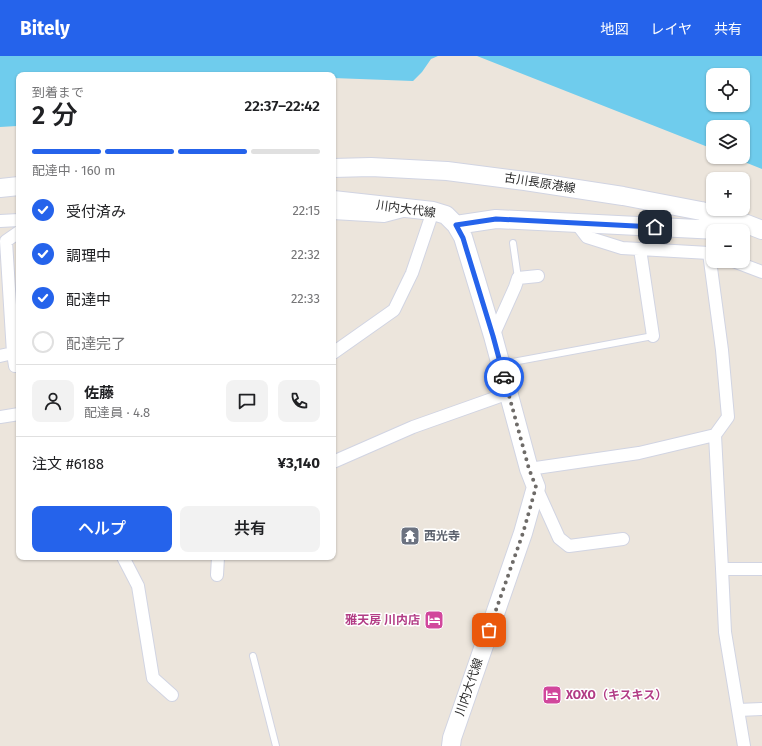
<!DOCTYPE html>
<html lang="ja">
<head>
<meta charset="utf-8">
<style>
	body { margin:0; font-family:"Fira Sans","Noto Sans JP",sans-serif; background:#f2f2f2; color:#202124; height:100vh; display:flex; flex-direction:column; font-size:15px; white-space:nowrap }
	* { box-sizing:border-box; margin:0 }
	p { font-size:13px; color:#757577 }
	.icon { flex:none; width:22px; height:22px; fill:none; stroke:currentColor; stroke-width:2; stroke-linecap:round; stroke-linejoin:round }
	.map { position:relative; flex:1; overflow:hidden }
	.side { position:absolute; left:16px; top:16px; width:320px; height:488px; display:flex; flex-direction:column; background:#fff; border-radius:8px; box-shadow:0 1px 3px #0004 }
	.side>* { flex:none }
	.buttons { position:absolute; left:706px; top:12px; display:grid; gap:8px }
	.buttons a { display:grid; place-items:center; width:44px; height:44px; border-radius:8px; background:#fff; box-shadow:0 1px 3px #0004; font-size:20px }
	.pin { position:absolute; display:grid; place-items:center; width:34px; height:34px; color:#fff; margin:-17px; border-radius:8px; box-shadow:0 2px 6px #0006 }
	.courier { position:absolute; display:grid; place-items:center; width:40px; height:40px; margin:-20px; border:3px solid #2563eb; border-radius:50%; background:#fff; color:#222; box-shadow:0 1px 5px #0007 }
	.summary em { font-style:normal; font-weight:600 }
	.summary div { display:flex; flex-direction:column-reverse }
	.summary { display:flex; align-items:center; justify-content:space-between; height:68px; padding:0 16px }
	h1 { font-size:26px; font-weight:600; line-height:30px }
	.bar { display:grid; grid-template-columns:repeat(4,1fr); gap:6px 4px; align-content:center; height:48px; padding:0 16px }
	.bar i { height:5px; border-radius:3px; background:#e0e0e0 }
	.bar .current { background:#2563eb }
	.bar p { grid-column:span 4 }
	.line { display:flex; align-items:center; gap:10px; padding:0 16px; border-top:1px solid #e0e0e0 }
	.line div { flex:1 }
	.round { display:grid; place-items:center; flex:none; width:42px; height:42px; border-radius:8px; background:#f2f2f2 }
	ol { padding:0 16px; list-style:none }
	li { display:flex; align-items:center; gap:12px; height:44px }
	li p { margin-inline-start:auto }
	li .icon { padding:4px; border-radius:50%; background:#2563eb; color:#fff; stroke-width:4 }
	li:last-child { color:#757577 }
	li i { width:22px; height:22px; border:2px solid #e0e0e0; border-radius:50% }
	.primary-button { display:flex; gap:8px; margin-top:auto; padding:8px 16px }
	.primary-button a { flex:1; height:46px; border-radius:8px; background:#2563eb; color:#fff; font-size:16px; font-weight:600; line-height:46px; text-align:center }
	.primary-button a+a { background:#f2f2f2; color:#202124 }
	header { display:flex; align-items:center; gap:24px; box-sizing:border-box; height:56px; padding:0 20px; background:#2563eb; color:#fff }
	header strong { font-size:19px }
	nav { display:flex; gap:22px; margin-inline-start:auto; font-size:14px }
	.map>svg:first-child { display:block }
	.water { fill:#6fcced; fill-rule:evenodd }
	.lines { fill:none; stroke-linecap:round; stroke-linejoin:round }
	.service-casing { stroke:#d1d4e2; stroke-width:8 }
	.minor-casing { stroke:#d1d4e2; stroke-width:14 }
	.secondary-casing { stroke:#d1d4e2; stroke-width:20 }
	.service { stroke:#fff; stroke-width:6 }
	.minor { stroke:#fff; stroke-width:12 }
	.secondary { stroke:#fff; stroke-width:18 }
	.done { stroke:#6e6b68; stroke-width:4; stroke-dasharray:0 7.2 }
	.route { stroke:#2563eb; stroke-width:5 }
	.labels { text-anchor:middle; stroke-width:3; stroke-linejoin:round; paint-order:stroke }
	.street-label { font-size:12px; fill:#2a2a2a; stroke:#fff }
	.worship-label { font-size:12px; font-weight:bold; fill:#5b616d; stroke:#fff; text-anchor:start }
	.hotel-label { font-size:12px; font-weight:bold; fill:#b23c85; stroke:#fff; text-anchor:end }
</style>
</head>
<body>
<header>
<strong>Bitely</strong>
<nav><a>地図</a><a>レイヤ</a><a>共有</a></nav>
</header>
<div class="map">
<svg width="762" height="690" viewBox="0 0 762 690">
	<rect width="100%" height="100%" fill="#ece5dc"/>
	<path class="water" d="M0,0h438l-7,3 -9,13 -9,9 -80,-3v-3h-314v43l-2,8 -17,1z
		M477,0h285v113l-30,-12h11v-30h-30v22zM713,19h30v30h-30z"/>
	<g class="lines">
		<g class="service-casing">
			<path id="service" d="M513,187l5,35
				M502,308l151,-28
				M253,600l23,90"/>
		</g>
		<g class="minor-casing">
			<path id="minor" d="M333,157l51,3 19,-5
				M0,165l19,-1
				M577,168l10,13 35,11 87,5 4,2
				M19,176l-13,9 7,112 2,13h4
				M640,193l13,87
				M709,197l13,97 6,67 -13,18
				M733,205l29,11
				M493,280l22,-49 3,-9 20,-2
				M333,297l61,-43 18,-37 21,-62
				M0,300l13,-3
				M0,361l19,-3
				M333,406l80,-35 96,-34
				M529,413l110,-16 76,-18 7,134h40
				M536,431l23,51 10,8 54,-7
				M123,501l15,29 15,92 19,17
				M722,513l3,63 19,114
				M217,519l1,-18
				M738,654l24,-1"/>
		</g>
		<g class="secondary-casing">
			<path id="secondary" d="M333,112l38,-1 76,4 78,10 98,15 78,15 43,12 18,7
				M0,132l19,-2
				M333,144l100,11 13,4 10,10 7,12 30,99 36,133 7,18 -13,46 -71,205 -1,8
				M456,169l40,-6 222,11 13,-3 12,-4"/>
		</g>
		<use href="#service" class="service"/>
		<use href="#minor" class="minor"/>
		<use href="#secondary" class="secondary"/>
	</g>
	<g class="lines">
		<path class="done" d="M489,574l34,-97 13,-46 -7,-18 -25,-92"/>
		<path class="route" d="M504,321l-11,-41 -27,-88 -3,-10 -7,-13 40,-6 159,8"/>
	</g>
	<defs>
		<g id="temple-square" transform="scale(1)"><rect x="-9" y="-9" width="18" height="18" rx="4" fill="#6b7280" stroke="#fff"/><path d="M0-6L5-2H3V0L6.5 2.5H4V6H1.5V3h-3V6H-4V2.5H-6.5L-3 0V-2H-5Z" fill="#fff"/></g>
		<g id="hotel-square" transform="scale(1)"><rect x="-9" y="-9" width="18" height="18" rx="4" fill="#d1479c" stroke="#fff"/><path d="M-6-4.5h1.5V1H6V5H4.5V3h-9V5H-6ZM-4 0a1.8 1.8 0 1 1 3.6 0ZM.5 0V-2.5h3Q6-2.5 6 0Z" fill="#fff"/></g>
	</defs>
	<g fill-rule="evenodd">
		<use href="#temple-square" x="410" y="480"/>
		<use href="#hotel-square" x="434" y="564"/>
		<use href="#hotel-square" x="552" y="639"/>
	</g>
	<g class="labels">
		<g class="street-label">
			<text transform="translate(540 127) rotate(9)" y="4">古川長原港線</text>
			<text transform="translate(406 153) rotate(8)" y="4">川内大代線</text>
			<text transform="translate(469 631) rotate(-71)" y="4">川内大代線</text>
		</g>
		<g class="worship-label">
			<text x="424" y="484">西光寺</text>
		</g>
		<g class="hotel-label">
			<text x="420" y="568">雅天房 川内店</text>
			<text x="566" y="643" text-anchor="start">XOXO（キスキス）</text>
		</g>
	</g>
</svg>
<div class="buttons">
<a><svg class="icon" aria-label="locate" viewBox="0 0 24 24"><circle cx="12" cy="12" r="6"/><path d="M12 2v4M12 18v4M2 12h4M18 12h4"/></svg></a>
<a><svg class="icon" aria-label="layers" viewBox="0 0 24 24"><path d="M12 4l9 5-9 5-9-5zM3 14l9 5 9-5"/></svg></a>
<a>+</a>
<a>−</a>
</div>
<div class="pin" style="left:489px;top:574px;background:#ea580c"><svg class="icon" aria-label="bag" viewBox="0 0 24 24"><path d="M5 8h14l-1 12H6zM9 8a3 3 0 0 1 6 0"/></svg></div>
<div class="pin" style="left:655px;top:171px;background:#1f2937"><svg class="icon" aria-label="home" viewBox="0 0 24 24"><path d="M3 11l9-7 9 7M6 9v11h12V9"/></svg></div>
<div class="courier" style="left:504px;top:321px"><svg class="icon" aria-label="car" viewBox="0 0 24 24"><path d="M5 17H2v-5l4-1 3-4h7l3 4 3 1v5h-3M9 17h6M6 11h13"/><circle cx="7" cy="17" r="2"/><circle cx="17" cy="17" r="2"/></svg></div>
<section class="side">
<div class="summary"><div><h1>2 分</h1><p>到着まで</p></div><em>22:37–22:42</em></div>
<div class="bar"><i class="current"></i><i class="current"></i><i class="current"></i><i></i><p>配達中 · 160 m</p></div>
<ol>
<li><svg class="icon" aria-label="check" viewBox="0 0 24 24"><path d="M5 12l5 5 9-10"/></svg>受付済み<p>22:15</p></li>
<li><svg class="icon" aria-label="check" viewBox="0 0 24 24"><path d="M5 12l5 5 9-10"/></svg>調理中<p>22:32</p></li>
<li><svg class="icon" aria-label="check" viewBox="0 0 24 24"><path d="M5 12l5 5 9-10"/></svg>配達中<p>22:33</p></li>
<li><i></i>配達完了</li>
</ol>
<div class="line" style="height:72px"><a class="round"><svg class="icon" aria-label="person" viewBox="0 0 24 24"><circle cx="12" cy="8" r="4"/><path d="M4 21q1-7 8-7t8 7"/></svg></a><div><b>佐藤</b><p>配達員 · 4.8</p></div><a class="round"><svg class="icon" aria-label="chat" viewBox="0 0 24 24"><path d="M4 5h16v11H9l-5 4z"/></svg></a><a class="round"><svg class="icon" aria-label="phone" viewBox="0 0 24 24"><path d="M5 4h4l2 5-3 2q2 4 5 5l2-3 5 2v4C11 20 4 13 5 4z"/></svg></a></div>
<div class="line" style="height:52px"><div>注文 #6188</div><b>¥3,140</b></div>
<div class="primary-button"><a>ヘルプ</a><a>共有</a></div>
</section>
</div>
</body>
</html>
